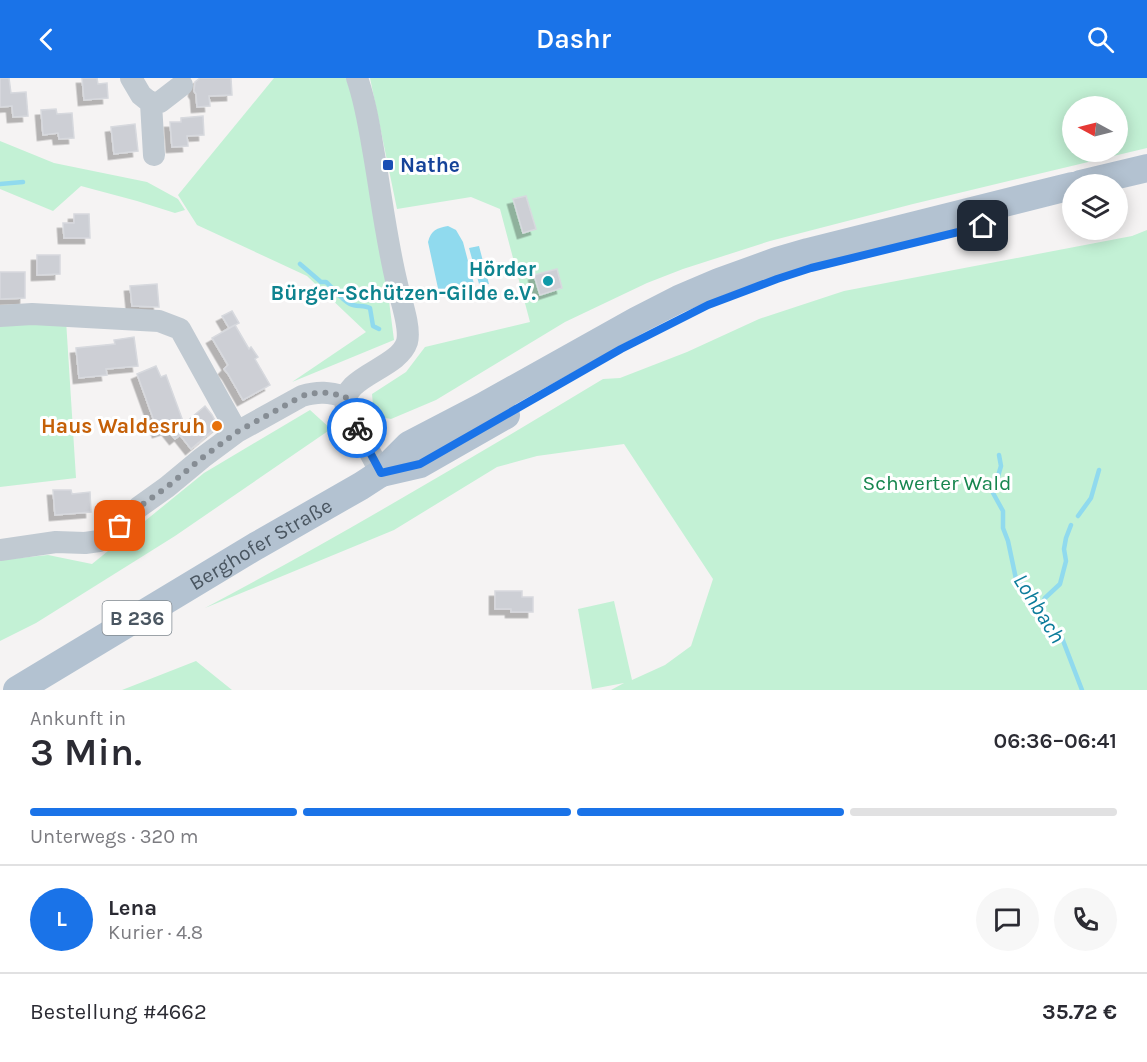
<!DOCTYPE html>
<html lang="de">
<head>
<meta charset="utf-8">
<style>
	body { margin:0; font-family:Karla,sans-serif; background:#f7f7f7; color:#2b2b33; height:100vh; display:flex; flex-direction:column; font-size:22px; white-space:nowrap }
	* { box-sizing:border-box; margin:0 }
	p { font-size:20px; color:#7c7c81 }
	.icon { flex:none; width:33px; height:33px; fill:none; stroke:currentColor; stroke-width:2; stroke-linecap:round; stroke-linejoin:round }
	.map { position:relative; height:612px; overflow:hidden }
	.sheet { display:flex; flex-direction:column; background:#fff; flex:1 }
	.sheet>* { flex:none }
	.needle { width:39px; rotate:277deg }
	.controls { position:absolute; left:1062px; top:18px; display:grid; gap:12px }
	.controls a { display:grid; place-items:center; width:66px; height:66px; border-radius:50%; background:#fff; box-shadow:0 3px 15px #0003; font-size:30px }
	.pin { position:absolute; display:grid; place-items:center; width:51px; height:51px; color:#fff; margin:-26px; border-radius:12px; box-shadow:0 3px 9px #0006 }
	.courier { position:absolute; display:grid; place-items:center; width:60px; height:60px; margin:-30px; border:4px solid #1a73e8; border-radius:50%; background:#fff; color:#222; box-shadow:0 2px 8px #0007 }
	.overview em { font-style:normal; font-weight:600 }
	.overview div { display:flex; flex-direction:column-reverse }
	.overview { display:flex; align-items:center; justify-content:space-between; height:102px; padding:0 30px }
	h1 { font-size:39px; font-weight:600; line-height:45px }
	.bar { display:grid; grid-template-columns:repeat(4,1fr); gap:9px 6px; align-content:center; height:72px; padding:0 30px }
	.bar i { height:8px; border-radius:4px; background:#e1e1e2 }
	.bar .current { background:#1a73e8 }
	.bar p { grid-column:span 4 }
	.line { display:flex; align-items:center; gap:15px; padding:0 30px; border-top:2px solid #e1e1e2 }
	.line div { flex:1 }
	.round { display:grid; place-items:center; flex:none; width:63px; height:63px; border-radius:32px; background:#f7f7f7 }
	header { display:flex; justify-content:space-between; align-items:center; height:78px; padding:0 30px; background:#1a73e8; color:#fff; font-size:27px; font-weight:600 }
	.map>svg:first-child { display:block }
	.green { fill:#c3f1d5; fill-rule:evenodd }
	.water { fill:#90daee }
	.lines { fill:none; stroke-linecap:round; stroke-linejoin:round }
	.stream { stroke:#90daee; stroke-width:4.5 }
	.building { fill:#cdcfd5; stroke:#d7d9de; stroke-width:1.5; filter:url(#shadow) }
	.minor { stroke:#c1cad2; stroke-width:22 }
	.major { stroke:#b3c2d1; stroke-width:28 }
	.done { stroke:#868d94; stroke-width:6; stroke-dasharray:0 10.8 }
	.route { stroke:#1a73e8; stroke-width:8 }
	.transit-dot { fill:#1a4fb4; stroke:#fff; stroke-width:2 }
	.culture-dot { fill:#0f9aa8; stroke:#fff; stroke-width:2 }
	.food-dot { fill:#e8710a; stroke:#fff; stroke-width:2 }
	.labels { text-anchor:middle; stroke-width:6; stroke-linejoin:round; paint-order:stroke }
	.shield { fill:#fff; stroke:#808990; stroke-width:1.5 }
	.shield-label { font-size:20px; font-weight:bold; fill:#4a5661 }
	.transit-label { font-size:21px; font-weight:bold; fill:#164399; stroke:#fff; text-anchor:start }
	.culture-label { font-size:21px; font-weight:bold; fill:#0d838f; stroke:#fff; text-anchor:end }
	.food-label { font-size:21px; font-weight:bold; fill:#c56008; stroke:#fff; text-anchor:end }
	.park-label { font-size:21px; fill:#17864f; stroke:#fff }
	.street-label { font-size:21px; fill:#4a5661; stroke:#fff }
	.water-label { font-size:22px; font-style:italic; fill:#0c7c9b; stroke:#fff }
</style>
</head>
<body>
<header><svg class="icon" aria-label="back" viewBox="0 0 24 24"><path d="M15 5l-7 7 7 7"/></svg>Dashr<svg class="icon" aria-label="search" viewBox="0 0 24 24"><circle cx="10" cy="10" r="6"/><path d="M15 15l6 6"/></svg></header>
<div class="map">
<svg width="1147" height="612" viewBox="0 0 1147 612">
	<defs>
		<filter id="shadow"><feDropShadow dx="-5.5" dy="5.5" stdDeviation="0" flood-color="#0004"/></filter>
	</defs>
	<rect width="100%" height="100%" fill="#f5f3f3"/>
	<path class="green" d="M274,0h72l16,48 17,97 15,117 -102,42 74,-50 -59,-56 -110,-51 -19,-30z
		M370,0h777v70l-234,56 -143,37 -87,28 -36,14 -82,39 -129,78 -45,19 -17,-3 -2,-22 34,-22 19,-25 105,-25 -30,-113 -29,-12 -74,12zM1072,28h46v46h-46z
		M0,63l54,22 93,19 31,17 7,11 -10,3 -38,-12 -56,-15 -28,25 -53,-22z
		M1147,152v460h-536l13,-7 -32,6 -14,-80 36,-8 18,79 33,-15 26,-19 22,-67 -89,-135 -87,12 -40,11 -103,63 -189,78c135,-72 267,-150 398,-229l17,-1 67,-26 72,-33 85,-28 288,-55z
		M66,242l10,158 -76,9v-163z
		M310,332l21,19 -156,107 -139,87 -36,18v-81l48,-5 44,9 112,-91z
		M196,583l36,29h-110z"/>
	<path class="water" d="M448,148l8,4 7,12 11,42 -3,9 -9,6 -13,1 -10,-7 -11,-51c3,-12 9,-14 20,-16z
		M479,168l10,38 -4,1v5l-4,1 -12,-43z"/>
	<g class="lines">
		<path class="stream" d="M0,106l23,-2
			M300,186l21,18h5c8,7 15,17 24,22 6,3 14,1 20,4l3,18 6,3
			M999,377l2,11 -8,27 10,18v17l5,13 8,38 23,24 11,22 12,13 20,52
			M1078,438l13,-18 8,-28
			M1041,528l4,-8 15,-14 6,-23 -2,-12 2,-11 5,-13"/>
	</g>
	<path class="building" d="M0,0h9l2,15 15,-1 2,24 -15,1 -1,-11 -12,1z
		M82,0h15l1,6 9,-1 1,15 -24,2z
		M200,0h31l1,17 -23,1 1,10 -13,1 -1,-13 -2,-3 1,-9z
		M56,31l1,5 15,-1 2,25 -15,1 -1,-6 -15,2 -2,-25z
		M203,38l1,19 -17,1 1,10 -16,1 -2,-25h11v-4z
		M135,46l3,27 -24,3 -3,-27z
		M526,118l10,33 -13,4 -10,-34z
		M74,136h15l1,24h-26l-1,-15h11z
		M37,177h23v19l-23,1z
		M557,191l5,19 -22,7 -6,-20z
		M0,194h25v26l-25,1z
		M157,206l2,23 -27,-1 -2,-20z
		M232,233l7,12 -4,2 14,24 2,-2 7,10 -3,2 15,26 -27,15 -15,-26 -4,-5 4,-4 -16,-27 23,-13 -6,3 -7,-12z
		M134,259l4,29 -32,3 1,6 -28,3 -3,-30 39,-4 -1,-4z
		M156,288l5,11 5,-2 18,49 21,-18 7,9 6,11 -27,23 -11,-14 -5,4 -8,-10 -9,3 -21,-58z
		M53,412h18l1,4 18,-2 1,20 -36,3z
		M495,513h27v6h11v15h-22v-3h-16z"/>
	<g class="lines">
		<path class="minor" d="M131,0l10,17 10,8 3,52
			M357,0c8,23 12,47 16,71 8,45 13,90 24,135 3,14 14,43 10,58 -9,28 -68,34 -61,66l35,65
			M151,25l9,-1 22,-17
			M0,238l32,-2 127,7 21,8 57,103
			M0,472l56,-8 29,1 14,-2 10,-6 30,-28 28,-20 35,-29 35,-26 65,-36c17,-5 26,-4 44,1"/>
		<g class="major">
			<path d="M1080,106l67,-16"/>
			<path d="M381,395l39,-9 86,-49"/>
			<path id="s1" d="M17,612l239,-144 105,-60 20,-13 28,-28 73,-38 154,-86 43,-22 40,-17 58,-21 31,-9 264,-66"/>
		</g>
	</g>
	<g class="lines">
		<path class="done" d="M120,448l19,-19 28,-20 35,-29 35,-26 65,-36c17,-5 27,-4 44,1 -3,11 5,21 11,31"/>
		<path class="route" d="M357,350l24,45 39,-9 201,-115 87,-44 69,-26 34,-11 172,-42"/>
	</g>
	<rect class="transit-dot" x="382" y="81" width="12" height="12" rx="3"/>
	<circle class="culture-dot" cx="548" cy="203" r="6"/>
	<circle class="food-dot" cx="217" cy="348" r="6"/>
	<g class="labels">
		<rect class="shield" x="102.5" y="523" width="69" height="34" rx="4.5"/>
		<g class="shield-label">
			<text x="137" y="547">B 236</text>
		</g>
		<g class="transit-label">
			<text x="400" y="94">Nathe</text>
		</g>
		<g class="culture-label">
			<text x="536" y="198">Hörder<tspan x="536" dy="24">Bürger-Schützen-Gilde e.V.</tspan></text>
		</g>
		<g class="food-label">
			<text x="205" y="355">Haus Waldesruh</text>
		</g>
		<g class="park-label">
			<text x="937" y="412">Schwerter Wald</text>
		</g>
		<g class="street-label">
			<text dy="7" stroke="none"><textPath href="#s1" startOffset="284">Berghofer Straße</textPath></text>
		</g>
		<g class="water-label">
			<text transform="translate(1040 530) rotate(58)" y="8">Lohbach</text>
		</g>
	</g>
</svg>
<div class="controls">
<a><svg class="needle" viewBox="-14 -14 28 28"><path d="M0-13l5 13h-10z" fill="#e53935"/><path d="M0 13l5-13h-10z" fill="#7c7c81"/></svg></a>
<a><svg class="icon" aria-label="layers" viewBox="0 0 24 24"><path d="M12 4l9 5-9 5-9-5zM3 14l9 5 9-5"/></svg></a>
</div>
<div class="pin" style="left:120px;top:448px;background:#ea580c"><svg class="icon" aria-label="bag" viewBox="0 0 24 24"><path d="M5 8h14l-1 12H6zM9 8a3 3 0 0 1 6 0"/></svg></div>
<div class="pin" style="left:983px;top:148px;background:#1f2937"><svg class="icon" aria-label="home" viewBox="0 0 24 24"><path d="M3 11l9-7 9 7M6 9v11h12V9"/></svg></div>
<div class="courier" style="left:357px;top:350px"><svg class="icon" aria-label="bike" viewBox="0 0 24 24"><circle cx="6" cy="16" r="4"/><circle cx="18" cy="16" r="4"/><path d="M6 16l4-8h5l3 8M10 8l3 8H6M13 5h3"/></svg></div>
</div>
<section class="sheet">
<div class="overview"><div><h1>3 Min.</h1><p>Ankunft in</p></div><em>06:36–06:41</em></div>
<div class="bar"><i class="current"></i><i class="current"></i><i class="current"></i><i></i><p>Unterwegs · 320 m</p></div>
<div class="line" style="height:108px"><b class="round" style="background:#1a73e8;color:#fff">L</b><div><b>Lena</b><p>Kurier · 4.8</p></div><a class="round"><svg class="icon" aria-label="chat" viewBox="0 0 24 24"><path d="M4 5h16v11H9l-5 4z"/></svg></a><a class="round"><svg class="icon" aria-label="phone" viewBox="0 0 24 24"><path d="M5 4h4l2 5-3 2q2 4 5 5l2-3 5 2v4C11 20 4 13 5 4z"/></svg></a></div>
<div class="line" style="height:78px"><div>Bestellung #4662</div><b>35.72 €</b></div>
</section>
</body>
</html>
